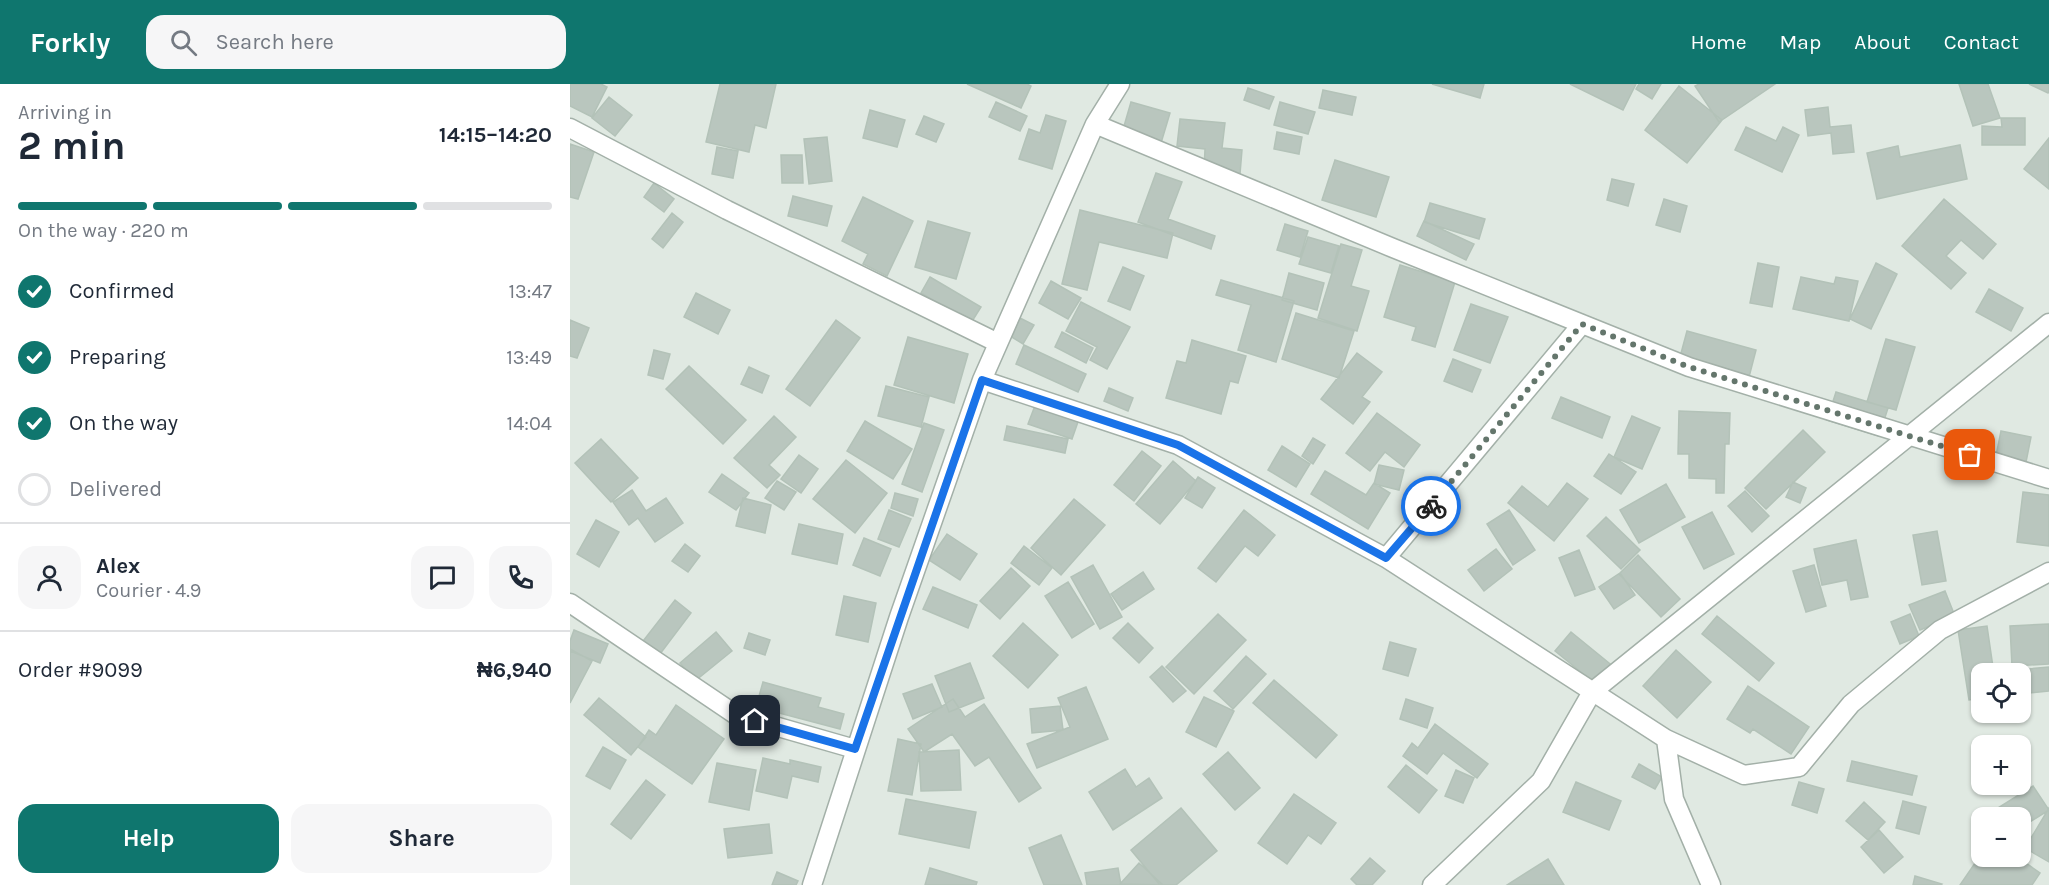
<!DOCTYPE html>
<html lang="en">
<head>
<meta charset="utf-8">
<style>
	body { margin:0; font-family:Karla,sans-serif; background:#f6f6f7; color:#1f2937; height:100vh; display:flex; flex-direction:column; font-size:22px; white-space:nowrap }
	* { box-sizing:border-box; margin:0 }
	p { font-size:20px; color:#747a83 }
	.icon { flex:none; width:33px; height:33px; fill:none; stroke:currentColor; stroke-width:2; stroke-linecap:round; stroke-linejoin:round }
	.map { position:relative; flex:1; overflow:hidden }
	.sheet { display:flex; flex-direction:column; background:#fff; width:570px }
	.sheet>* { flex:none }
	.buttons { position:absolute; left:1401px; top:579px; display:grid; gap:12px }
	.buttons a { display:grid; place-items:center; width:60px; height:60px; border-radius:12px; background:#fff; box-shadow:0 2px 4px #0004; font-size:30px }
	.pin { position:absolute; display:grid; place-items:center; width:51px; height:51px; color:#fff; margin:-26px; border-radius:12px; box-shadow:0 3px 9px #0006 }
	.courier { position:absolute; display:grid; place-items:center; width:60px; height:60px; margin:-30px; border:4px solid #1a73e8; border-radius:50%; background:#fff; color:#222; box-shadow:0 2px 8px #0007 }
	.overview em { font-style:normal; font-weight:700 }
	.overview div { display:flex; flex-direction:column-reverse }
	.overview { display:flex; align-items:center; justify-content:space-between; height:102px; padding:0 18px }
	h1 { font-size:39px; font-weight:700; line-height:45px }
	.bar { display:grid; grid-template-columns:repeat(4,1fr); gap:9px 6px; align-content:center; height:72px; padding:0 18px }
	.bar i { height:8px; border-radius:4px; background:#e0e1e3 }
	.bar .current { background:#0f766e }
	.bar p { grid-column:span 4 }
	.line { display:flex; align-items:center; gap:15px; padding:0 18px; border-top:2px solid #e0e1e3 }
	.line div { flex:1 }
	.round { display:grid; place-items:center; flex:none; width:63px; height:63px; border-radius:18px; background:#f6f6f7 }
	ol { padding:0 18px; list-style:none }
	li { display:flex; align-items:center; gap:18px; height:66px }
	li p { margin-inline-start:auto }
	li .icon { padding:6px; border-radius:50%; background:#0f766e; color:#fff; stroke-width:4 }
	li:last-child { color:#747a83 }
	li i { width:33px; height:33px; border:3px solid #e0e1e3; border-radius:50% }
	.action { display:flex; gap:12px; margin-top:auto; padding:12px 18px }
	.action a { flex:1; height:69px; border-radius:18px; background:#0f766e; color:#fff; font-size:24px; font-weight:700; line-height:69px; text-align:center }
	.action a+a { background:#f6f6f7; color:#1f2937 }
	header { display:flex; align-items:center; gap:36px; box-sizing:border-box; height:84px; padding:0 30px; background:#0f766e; color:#fff }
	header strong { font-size:28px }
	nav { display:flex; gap:33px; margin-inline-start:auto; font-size:21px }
	.search { width:420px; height:54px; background:#f6f6f7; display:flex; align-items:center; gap:15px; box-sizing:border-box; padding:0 21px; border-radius:18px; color:#747a83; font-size:22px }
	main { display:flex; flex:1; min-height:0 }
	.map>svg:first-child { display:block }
	.building { fill:#b9c6be; stroke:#b3c2b8; stroke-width:1.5 }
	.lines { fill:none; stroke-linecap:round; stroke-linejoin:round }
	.minor-casing { stroke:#a3b0a8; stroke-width:21 }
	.minor { stroke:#fff; stroke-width:18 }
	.done { stroke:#64766c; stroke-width:6; stroke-dasharray:0 10.8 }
	.route { stroke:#1a73e8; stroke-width:8 }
</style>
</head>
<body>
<header>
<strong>Forkly</strong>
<div class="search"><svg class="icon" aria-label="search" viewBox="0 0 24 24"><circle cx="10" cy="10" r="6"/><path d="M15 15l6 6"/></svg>Search here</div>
<nav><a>Home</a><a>Map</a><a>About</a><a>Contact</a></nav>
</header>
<main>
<section class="sheet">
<div class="overview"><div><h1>2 min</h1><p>Arriving in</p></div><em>14:15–14:20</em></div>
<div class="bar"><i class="current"></i><i class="current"></i><i class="current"></i><i></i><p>On the way · 220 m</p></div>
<ol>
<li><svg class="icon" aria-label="check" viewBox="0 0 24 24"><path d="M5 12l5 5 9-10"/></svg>Confirmed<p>13:47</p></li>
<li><svg class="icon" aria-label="check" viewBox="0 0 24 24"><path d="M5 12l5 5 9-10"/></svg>Preparing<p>13:49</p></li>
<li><svg class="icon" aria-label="check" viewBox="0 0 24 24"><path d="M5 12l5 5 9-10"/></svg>On the way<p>14:04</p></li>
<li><i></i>Delivered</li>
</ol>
<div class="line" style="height:108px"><a class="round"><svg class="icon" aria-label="person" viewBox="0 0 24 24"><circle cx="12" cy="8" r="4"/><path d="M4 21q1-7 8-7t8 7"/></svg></a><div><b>Alex</b><p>Courier · 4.9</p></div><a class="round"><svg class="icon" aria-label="chat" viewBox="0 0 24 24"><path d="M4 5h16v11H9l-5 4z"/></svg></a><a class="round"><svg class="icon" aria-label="phone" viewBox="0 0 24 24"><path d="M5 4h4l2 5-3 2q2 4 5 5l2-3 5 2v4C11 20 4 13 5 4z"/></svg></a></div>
<div class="line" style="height:78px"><div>Order #9099</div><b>₦6,940</b></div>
<div class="action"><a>Help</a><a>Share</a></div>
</section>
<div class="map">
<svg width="1479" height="801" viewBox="0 0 1479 801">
	<rect width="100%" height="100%" fill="#e0e9e2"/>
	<path class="building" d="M0,0h31l6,3 -15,30 -22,-11z
		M150,0h56l-10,44 -11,-3 -6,27 -43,-10z
		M397,0h60l4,2 -10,22z
		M862,0h52l-4,14z
		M1000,0h66l-13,26z
		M1069,0h22l-9,15 -16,-10z
		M1129,0h76l-56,38 -24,-36z
		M1389,0h29l12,34 -27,8z
		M1459,0h20v7l-1,2z
		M1109,2l43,34 -35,43 -42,-33z
		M678,4l26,9 -5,12 -25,-9z
		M753,6l33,7 -4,18 -33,-7z
		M39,13l23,18 -17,21 -23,-18z
		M426,18l31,14 -7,15 -31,-14z
		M561,18l39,11 -9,30 -39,-10z
		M710,18l35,10 -7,22 -34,-9z
		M1258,23l2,20 21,-2 3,27 -21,2 -2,-21 -23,3 -3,-26z
		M300,26l35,10 -8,27 -34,-9z
		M476,31l20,6 -14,48 -33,-10 10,-30 11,4z
		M354,32l20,8 -8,18 -20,-8z
		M1431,34h24v27h-43v-19l20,1z
		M610,35l45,4 -3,25 20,2 -2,24 -36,-3 1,-22 -28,-3z
		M1176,43l30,14 7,-14 16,8 -17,37 -47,-22z
		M707,48l25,5 -3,17 -25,-5z
		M257,53l5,44 -23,3 -5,-45z
		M1479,54v51l-25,-20z
		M0,60l24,8 -16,47 -8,-2z
		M1390,61l7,34 -90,20 -10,-46 31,-7 2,11z
		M147,63l21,4 -5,27 -21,-4z
		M211,71h21l1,28h-21z
		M765,76l54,17 -13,40 -54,-17z
		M586,89l26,9 -14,37 47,17 -4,13 -73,-27z
		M1042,95l22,5 -6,22 -21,-6z
		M84,99l20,16 -10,13 -20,-15z
		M223,112l39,10 -5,20 -39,-10z
		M293,113l50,24 -26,55 -24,-12 5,-10 -26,-13z
		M1094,115l23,7 -7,26 -24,-7z
		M1374,115l52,45 -13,15 -22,-19 -15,16 20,17 -15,16 -49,-43z
		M860,119l55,16 -6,20 -55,-17z
		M510,126l93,23 -6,25 -68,-16 -12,48 -25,-6z
		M102,129l11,9 -20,26 -11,-9z
		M358,137l42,12 -14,46 -41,-12z
		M854,137l50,23 -8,16 -49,-24z
		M715,140l23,7 -8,26 -23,-7z
		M738,153l31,9 -8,27 -32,-9z
		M771,160l21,6 -11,36 18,5 -12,40 -39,-13z
		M1188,179l21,4 -7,40 -22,-4z
		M1306,179l21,11 -26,55 -21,-10z
		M830,181l55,17 -20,65 -23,-7 4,-13 -32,-10z
		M553,183l21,9 -14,34 -22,-9z
		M719,189l35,10 -7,27 -35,-10z
		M360,193l51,30 -10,16 -50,-30z
		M1231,193l33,7 2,-7 22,4 -9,40 -56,-12z
		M651,196l73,21 -18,61 -38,-12 13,-45 -35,-10z
		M481,197l30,17 -13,21 -29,-16z
		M1419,205l34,19 -12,23 -35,-19z
		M126,209l34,17 -12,24 -34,-17z
		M511,218l49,25 -23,42 -17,-9 7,-13 -31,-16z
		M901,220l37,13 -18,46 -36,-13z
		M726,229l58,18 -15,47 -57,-19z
		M450,234l14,7 -11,19 -13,-8z
		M0,236l19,8 -12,30 -7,-2z
		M266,236l24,18 -50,68 -24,-17z
		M1117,247l69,19 -7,27 -69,-20z
		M492,248l31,16 -7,15 -31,-16z
		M338,253l60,17 -14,49 -60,-18z
		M1316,255l29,8 -19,63 -29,-8z
		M622,256l54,16 -8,27 -8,-2 -9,33 -55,-16 11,-37 9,2z
		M454,261l62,29 -8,18 -62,-28z
		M84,266l16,4 -7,25 -15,-4z
		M787,269l25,19 -20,25 8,5 -17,22 -32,-25z
		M883,275l28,11 -9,22 -28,-11z
		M119,282l57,54 -23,24 -57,-55z
		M179,283l20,9 -7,17 -21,-9z
		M316,302l43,11 -8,30 -43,-11z
		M539,304l24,10 -5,13 -24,-10z
		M1266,308l52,16 -9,28 -52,-16z
		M991,313l49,20 -8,21 -50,-20z
		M466,319l43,16 -7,20 -44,-15z
		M1109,327l51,2 -1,31h-4l-1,49h-8v-14l-27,-1v-24h-11z
		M807,329l43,32 -16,22 -19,-15 -15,19 -24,-18z
		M204,332l22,21 -27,28 11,10 -13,13 -33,-30z
		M1062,332l28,12 -18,41 -28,-12z
		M295,337l47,28 -19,30 -46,-28z
		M354,339l20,7 -22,62 -20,-8z
		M437,342l61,13 -3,14 -61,-13z
		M1233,346l22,22 -59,57 -21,-21z
		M1431,347l30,6 -6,30 -30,-6z
		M743,354l12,7 -12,19 -11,-8z
		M31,355l37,39 -27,24 -36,-39z
		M712,362l28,18 -14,23 -28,-17z
		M572,367l19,15 -27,35 -20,-16z
		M1039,370l27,18 -15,22 -27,-18z
		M229,371l19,14 -17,24 -20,-14z
		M276,376l41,33 -32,40 -42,-34z
		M603,377l23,20 -36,43 -24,-20z
		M809,381l25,5 -5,20 -25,-6z
		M755,387l41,24 8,-12 16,10 -22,36 -57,-35z
		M152,390l27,19 -13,17 -27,-18z
		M628,393l17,11 -13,20 -17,-10z
		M207,397l19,11 -12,18 -19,-12z
		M1223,398l13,6 -6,15 -14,-6z
		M997,399l21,16 -34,42 -46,-38 14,-17 26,21z
		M1096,400l19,33 -46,26 -19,-33z
		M62,406l14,21 20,-13 17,25 -28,19 -17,-24 -9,7 -16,-23z
		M1175,407l24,25 -17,16 -24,-26z
		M1453,408l26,3v51l-32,-4z
		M325,409l23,6 -5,17 -22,-8z
		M173,414l28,7 -6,28 -29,-7z
		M504,415l31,26 -44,50 -30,-27z
		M319,426l22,9 -12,28 -21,-8z
		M674,426l31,25 -17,21 -13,-10 -29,36 -18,-14z
		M939,426l26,40 -22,15 -26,-41z
		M1142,428l22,42 -30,15 -22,-42z
		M1036,433l34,33 -19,19 -34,-33z
		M26,436l23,12 -20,35 -22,-13z
		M229,440l44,10 -6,30 -45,-10z
		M1367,447l9,50 -24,4 -9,-50z
		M377,450l30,20 -17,26 -31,-20z
		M294,454l27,11 -11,27 -27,-11z
		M1286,456l12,57 -17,3 -4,-20 -25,5 -8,-36z
		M115,460l15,12 -12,16 -16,-11z
		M454,462l28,22 -13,17 -28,-22z
		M926,465l16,20 -28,22 -16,-21z
		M1009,466l16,39 -20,7 -16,-38z
		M1068,471l42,44 -19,18 -42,-43z
		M523,481l29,52 -22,12 -29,-52z
		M1244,481l12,41 -20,6 -13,-41z
		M441,484l19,18 -30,33 -20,-18z
		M573,488l11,17 -32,21 -11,-16z
		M1050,489l15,22 -21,14 -15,-22z
		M498,498l26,42 -22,14 -27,-42z
		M363,503l44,18 -9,23 -45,-19z
		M1375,507l10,25 -35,14 -11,-25z
		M274,512l32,7 -8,39 -32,-7z
		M105,516l16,13 -31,41 -17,-13z
		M648,530l28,26 -52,54 -28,-27z
		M1340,530l9,22 -19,8 -9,-22z
		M1147,532l57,47 -15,18 -57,-47z
		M453,539l35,32 -30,33 -35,-32z
		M558,539l25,25 -14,15 -26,-25z
		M1479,540v40l-37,2 -2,-40z
		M1417,542l7,48h-12v24l-13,2 -11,-70z
		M4,546l34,14 -8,19 -30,-12v-10z
		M146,548l16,19 -37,30 -15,-18z
		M1001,548l43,35 -16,19 -43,-35z
		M179,549l21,7 -5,15 -21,-7z
		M820,558l26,7 -8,27 -25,-7z
		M0,565l22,12 -22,42z
		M1106,566l35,32 -34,36 -34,-32z
		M676,572l20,18 -33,35 -19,-18z
		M400,579l14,35 -35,14 -14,-36z
		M592,582l24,25 -13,11 -23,-25z
		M1479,583v24l-29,3v-20h-3v-4z
		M704,596l63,55 -21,23 -63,-55z
		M193,598l58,16 -3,9 26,7 -4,15 -84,-22z
		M362,600l10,23 -29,12 -10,-25z
		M1178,602l61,41 -18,27 -38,-25 -3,4 -23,-14z
		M516,603l22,52 -71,29 -10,-24 43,-17 -12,-29z
		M634,613l30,14 -18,36 -30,-15z
		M29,614l47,39 -15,18 -47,-40z
		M383,615l12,18 19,-13 57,84 -22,14 -30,-45 -14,9 -23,-32 -28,18 -16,-23z
		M836,615l27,9 -6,20 -27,-9z
		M106,621l48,34 -32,45 -54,-37 11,-17 7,5z
		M490,622l3,24 -31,3 -2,-24z
		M865,640l53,40 -11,14 -34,-25 -16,21 -24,-18 9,-13 6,5z
		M328,655l23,5 -9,51 -24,-4z
		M33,663l23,13 -16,29 -24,-13z
		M389,666l2,40 -40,1 -2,-39z
		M658,668l32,36 -25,22 -32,-36z
		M193,674l27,6v-4l31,7 -3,15 -26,-6 -5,22 -31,-7z
		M1282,677l65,15 -5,19 -65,-14z
		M147,679l39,7 -7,40 -40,-8z
		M1069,680l23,13 -7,12 -23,-12z
		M836,681l31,25 -18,23 -31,-26z
		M555,685l11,18 13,-9 13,20 -49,32 -24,-38z
		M886,686l18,8 -11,25 -18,-7z
		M76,696l19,15 -34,44 -20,-15z
		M1006,698l45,19 -12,29 -46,-18z
		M1229,698l25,7 -7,24 -25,-8z
		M1463,702l16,24 -29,18v-10h-34l-1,-2z
		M724,710l42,29 -15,21 -13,-9 -21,29 -29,-21z
		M336,715l70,13 -7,36 -70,-14z
		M1333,717l23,6 -7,27 -23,-6z
		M1294,718l21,20 -17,18 -22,-19z
		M611,724l36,43 -41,34h-16l-29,-35z
		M1479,724v54l-24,-14z
		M199,740l3,29 -44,5 -4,-29z
		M1309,746l24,27 -19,16 -23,-26z
		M491,751l21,50h-38l-15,-37z
		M1412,769v3h34l24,17 -8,12h-72z
		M800,774l15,13 -13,14h-15l-6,-6z
		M978,775l16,26h-57z
		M569,779l24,22 -43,-1z
		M360,784l47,14 -1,3h-51z
		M548,784l3,17h-34l-2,-12z
		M207,788l21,9 -2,4h-24z
		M1345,792l27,8 -1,1h-28z"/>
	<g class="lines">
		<g class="minor-casing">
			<path id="minor" d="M525,40l298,124 296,119 360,112
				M0,44l157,82 271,133
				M412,296l196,65 208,113 280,181 78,36 55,-8 52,-63 89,-74 109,-58
				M816,474l196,-234
				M0,519l166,112 119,34
				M1096,655l8,60 37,86
				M242,801l87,-268 83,-237 113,-256 25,-40
				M862,801l109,-104 51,-89 457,-369"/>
		</g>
		<use href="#minor" class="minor"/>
	</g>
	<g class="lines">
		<path class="done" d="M861,422l151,-182 107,43 281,88"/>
		<path class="route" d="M185,637l100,28 127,-369 196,65 208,113 45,-52"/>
	</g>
</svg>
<div class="buttons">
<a><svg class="icon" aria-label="locate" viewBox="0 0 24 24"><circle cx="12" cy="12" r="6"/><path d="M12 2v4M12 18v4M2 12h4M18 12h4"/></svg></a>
<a>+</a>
<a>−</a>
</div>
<div class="pin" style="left:1400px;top:371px;background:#ea580c"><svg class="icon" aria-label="bag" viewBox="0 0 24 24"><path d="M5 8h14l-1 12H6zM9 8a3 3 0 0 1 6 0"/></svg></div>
<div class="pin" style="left:185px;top:637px;background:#1f2937"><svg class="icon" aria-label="home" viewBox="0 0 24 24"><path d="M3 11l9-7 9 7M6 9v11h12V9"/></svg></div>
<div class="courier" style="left:861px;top:422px"><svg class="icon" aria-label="bike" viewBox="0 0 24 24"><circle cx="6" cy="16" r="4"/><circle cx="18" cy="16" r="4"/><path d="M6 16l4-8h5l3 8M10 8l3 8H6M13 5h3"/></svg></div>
</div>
</main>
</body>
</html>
